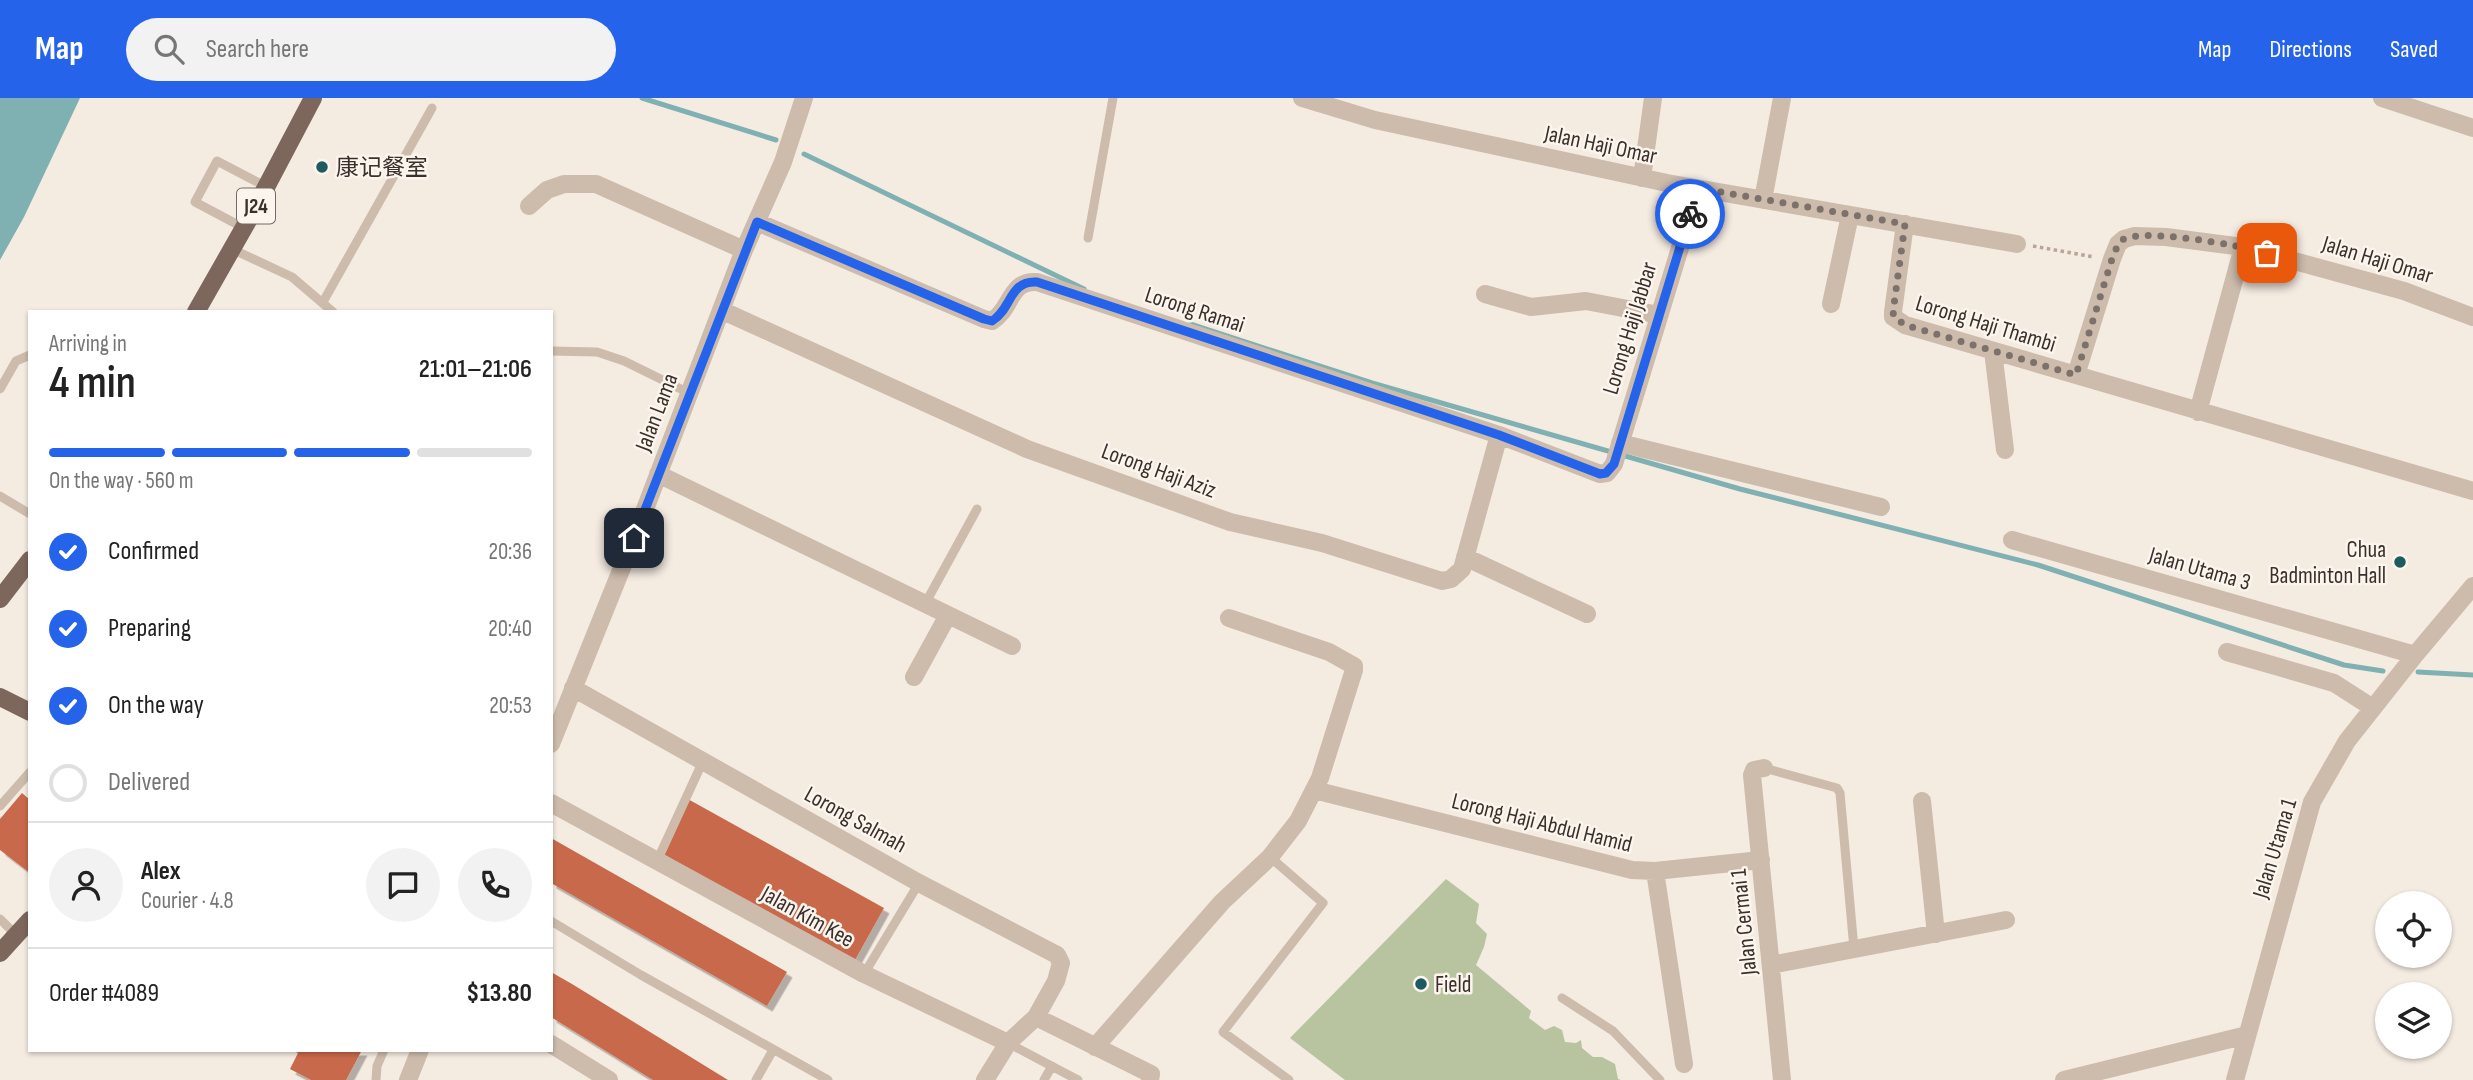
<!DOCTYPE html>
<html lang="en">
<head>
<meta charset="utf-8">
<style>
	body { margin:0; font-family:"Sofia Sans Condensed","Noto Sans SC",sans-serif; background:#f2f2f2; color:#222; height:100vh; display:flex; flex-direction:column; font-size:26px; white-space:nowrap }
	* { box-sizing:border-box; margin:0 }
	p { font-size:23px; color:#767676 }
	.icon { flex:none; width:38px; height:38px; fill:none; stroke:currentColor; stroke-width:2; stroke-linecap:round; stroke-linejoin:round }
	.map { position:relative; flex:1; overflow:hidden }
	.panel { position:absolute; left:28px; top:212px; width:525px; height:742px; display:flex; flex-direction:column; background:#fff; border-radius:0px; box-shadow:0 2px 5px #0004 }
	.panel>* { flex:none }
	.controls { position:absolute; left:2375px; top:793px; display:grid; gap:14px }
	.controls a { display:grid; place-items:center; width:77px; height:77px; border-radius:50%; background:#fff; box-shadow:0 2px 5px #0004; font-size:35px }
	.pin { position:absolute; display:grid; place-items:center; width:60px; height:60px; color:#fff; margin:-30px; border-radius:14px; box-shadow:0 4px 10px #0006 }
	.courier { position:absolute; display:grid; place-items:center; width:70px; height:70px; margin:-35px; border:5px solid #2563eb; border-radius:50%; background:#fff; color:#222; box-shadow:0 2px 9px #0007 }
	.overview em { font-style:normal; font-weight:600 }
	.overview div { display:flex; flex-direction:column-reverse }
	.overview { display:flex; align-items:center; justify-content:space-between; height:119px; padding:0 21px }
	h1 { font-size:46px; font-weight:600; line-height:52px }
	.bar { display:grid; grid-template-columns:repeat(4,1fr); gap:10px 7px; align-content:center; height:84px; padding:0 21px }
	.bar i { height:9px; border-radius:5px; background:#e0e0e0 }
	.bar .on { background:#2563eb }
	.bar p { grid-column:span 4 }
	.line { display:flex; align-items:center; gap:18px; padding:0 21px; border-top:2px solid #e0e0e0 }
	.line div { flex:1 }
	.round { display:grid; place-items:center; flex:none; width:74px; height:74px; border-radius:37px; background:#f2f2f2 }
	ol { padding:0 21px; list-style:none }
	li { display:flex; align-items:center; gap:21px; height:77px }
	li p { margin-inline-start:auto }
	li .icon { padding:7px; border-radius:50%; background:#2563eb; color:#fff; stroke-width:4 }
	li:last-child { color:#767676 }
	li i { width:38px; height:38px; border:4px solid #e0e0e0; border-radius:50% }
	header { display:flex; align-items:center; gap:42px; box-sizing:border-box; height:98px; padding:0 35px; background:#2563eb; color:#fff }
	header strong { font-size:33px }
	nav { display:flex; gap:38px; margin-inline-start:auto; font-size:24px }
	.search { width:490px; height:63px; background:#f2f2f2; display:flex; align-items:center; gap:18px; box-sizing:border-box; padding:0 24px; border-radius:38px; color:#767676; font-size:26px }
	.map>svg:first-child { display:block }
	.green { fill:#b8c4a0 }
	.water { fill:#7fb0b2 }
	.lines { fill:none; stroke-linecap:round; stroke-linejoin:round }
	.stream { stroke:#7fb0b2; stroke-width:5 }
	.building { fill:#c8694b; filter:url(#shadow) }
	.path { stroke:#b9a596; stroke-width:3.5; stroke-dasharray:3.5 3.5; stroke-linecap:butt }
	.service { stroke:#cdbbac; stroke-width:9 }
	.minor { stroke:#cdbbac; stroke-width:18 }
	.tertiary { stroke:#cdbbac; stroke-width:18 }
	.primary { stroke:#7d675c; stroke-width:18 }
	.done { stroke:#7c716b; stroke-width:7; stroke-dasharray:0 12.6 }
	.route { stroke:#2563eb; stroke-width:9 }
	.poi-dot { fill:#1f5a5e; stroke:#fbf5ee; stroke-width:2.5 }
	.labels { text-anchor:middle; stroke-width:5; stroke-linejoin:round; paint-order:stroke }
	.shield { fill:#fbf5ee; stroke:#756b66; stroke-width:2 }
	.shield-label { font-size:21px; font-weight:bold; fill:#3b302b }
	.street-label { font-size:23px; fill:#3b302b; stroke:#fbf5ee }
	.poi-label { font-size:23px; fill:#3b302b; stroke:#fbf5ee; text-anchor:start }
</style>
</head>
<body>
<header>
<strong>Map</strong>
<div class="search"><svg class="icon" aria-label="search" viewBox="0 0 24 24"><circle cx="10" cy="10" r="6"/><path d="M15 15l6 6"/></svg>Search here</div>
<nav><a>Map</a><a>Directions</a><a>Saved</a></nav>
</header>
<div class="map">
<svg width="2473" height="982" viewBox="0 0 2473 982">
	<defs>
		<filter id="shadow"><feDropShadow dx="5.5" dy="5.5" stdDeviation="0" flood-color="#0004"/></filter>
	</defs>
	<rect width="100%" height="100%" fill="#f4ebe1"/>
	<path class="green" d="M1446,781l33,25 -3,19 11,11 -3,13 -8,18 55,46 -2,7 16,12 9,-4 8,4 3,12 11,1 5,-3 1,8 11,9h9l13,7 3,15 3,1h-276l-55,-42z"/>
	<path class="water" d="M0,0h80l-56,119 -24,43z"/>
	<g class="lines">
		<path class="stream" d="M642,0l134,42
			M804,56l280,135
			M1190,226l182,59 368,106 298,76 306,100 39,6
			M2418,574l55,3"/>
	</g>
	<path class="building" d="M22,695l8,7v73l-30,-23v-31z
		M686,700l198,110 -29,52 -192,-106z
		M551,740l236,134 -20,34 -216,-123z
		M551,874l21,12 156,96h-75l-18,-11 -84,-52z
		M292,952h70l-16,30h-35l-21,-11 8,-16z"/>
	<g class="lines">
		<path class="path" d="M2033,148l61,11"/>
		<path class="service" d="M244,130l-49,-26 22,-41 48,25
			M1088,140l25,-140
			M232,151l60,28 41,35
			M323,204l109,-194
			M551,253l46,1 27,9 65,32
			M0,291l16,-28 14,-6
			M0,398l30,18
			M925,506l52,-95
			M1764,670l73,20 3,5 14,156
			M0,708l30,-34
			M1270,759l53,46 -100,129 66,48
			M657,763l46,-100
			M0,821l16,16
			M551,823l90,54 187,105
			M864,876l55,-91
			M1562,900l51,33 47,49
			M1008,945l70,37
			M376,982l1,-14 7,-16
			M756,982l17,-30
			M1044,982l8,-14"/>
		<path class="minor" d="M1302,0l73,22 292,63 350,61
			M2382,0l91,30
			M1642,80l11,-80
			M1763,102l19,-102
			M529,108l18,-16 17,-6h32l148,66
			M757,124l227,97 8,2c20,-12 17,-41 45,-39l462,153 101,39 7,-1 7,-9 84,-275
			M1905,126l-12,88v5l12,8 568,166
			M1485,196l46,13 55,-6 73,14
			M1831,206l19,-89
			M721,212l306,139 203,73 92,21 120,38 9,-2 11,-10 37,-134
			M1993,253l12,99
			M2076,277l36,-116 6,-15 6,-5 11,-3 31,1 77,10 161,44 69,26
			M2198,314l45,-165
			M1620,345l261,64
			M658,376l354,172
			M2012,442l403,115
			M1465,459l122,57
			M2227,554l107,31 39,25
			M914,579l34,-62
			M573,590l346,195 138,72 4,8 -5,18 -20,36 -28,26 -23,37
			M551,646l83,-206 110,-288 39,-88 21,-64
			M1764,670l-10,2 -2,5 30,305
			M1314,692l318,80 23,1 106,-11
			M1922,703l14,133
			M551,705l313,171 144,69
			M1655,773l29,193
			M1771,867l235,-45
			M1036,919l115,57 -1,6
			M1095,949l127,-145 48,-45 28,-36 22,-43 34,-108v-4l-25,-14 -100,-34
			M408,982l12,-30
			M2064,982l183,-45
			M2235,982l77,-278 35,-61 68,-86 58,-69"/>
		<path class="tertiary" d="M551,946l58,36"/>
		<path class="primary" d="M196,214l58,-102 59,-112
			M0,501l30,-39
			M0,599l30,15
			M0,855l30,-33"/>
	</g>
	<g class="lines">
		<path class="done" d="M1690,116l8,-26 207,36 -12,88 1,5 11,8 171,50 36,-116c3,-6 5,-15 10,-19 20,-13 120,6 145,13"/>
		<path class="route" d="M634,440l123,-316 227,97 8,2c20,-12 17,-41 45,-39l462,153 101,39 6,-1 8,-9 76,-250"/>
	</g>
	<g class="poi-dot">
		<circle cx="322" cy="69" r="7"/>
		<circle cx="2400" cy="464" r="7"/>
		<circle cx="1421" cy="886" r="7"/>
	</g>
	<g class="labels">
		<rect class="shield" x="237" y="90.5" width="38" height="35" rx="5"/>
		<g class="shield-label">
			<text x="256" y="115">J24</text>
		</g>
		<g class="street-label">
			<text transform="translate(1601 46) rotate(12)" y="8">Jalan Haji Omar</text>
			<text transform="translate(2378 161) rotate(17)" y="8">Jalan Haji Omar</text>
			<text transform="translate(1195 211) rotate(18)" y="8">Lorong Ramai</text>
			<text transform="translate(1986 225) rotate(17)" y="8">Lorong Haji Thambi</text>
			<text transform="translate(1629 230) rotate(-73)" y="8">Lorong Haji Jabbar</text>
			<text transform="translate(656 314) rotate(-69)" y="8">Jalan Lama</text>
			<text transform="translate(1159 372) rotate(20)" y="8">Lorong Haji Aziz</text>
			<text transform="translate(2200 470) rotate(16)" y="8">Jalan Utama 3</text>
			<text transform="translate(856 721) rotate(29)" y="8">Lorong Salmah</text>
			<text transform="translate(1542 724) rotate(14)" y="8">Lorong Haji Abdul Hamid</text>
			<text transform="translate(2274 750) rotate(-73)" y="8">Jalan Utama 1</text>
			<text transform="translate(808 818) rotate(29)" y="8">Jalan Kim Kee</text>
			<text transform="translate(1743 824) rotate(-96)" y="8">Jalan Cermai 1</text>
		</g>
		<g class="poi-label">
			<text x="336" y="77">康记餐室</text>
			<text x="2386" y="459" text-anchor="end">Chua<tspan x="2386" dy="26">Badminton Hall</tspan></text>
			<text x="1435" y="894">Field</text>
		</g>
	</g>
</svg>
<div class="controls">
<a><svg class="icon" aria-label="locate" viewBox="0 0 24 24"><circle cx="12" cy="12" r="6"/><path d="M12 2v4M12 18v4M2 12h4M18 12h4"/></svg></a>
<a><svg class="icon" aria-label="layers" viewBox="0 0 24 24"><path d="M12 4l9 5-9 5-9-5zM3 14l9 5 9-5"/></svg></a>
</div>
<div class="pin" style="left:2267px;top:155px;background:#ea580c"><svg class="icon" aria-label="bag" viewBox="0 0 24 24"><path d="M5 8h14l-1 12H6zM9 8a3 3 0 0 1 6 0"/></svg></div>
<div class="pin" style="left:634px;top:440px;background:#1f2937"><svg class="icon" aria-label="home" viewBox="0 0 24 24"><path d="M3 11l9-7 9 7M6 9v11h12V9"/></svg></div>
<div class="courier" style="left:1690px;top:116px"><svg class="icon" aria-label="bike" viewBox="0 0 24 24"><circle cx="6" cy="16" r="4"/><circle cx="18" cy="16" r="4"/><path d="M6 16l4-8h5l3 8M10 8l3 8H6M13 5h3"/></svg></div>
<section class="panel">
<div class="overview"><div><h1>4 min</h1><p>Arriving in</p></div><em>21:01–21:06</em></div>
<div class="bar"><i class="on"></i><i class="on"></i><i class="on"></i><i></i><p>On the way · 560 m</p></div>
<ol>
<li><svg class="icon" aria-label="check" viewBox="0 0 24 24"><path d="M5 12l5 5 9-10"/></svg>Confirmed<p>20:36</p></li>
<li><svg class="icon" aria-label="check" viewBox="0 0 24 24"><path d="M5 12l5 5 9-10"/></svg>Preparing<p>20:40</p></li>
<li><svg class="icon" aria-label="check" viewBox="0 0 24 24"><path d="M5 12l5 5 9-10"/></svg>On the way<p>20:53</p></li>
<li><i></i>Delivered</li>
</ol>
<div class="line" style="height:126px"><a class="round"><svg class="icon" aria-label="person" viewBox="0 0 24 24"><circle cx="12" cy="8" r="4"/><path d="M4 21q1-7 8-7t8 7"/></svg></a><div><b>Alex</b><p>Courier · 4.8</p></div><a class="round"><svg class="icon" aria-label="chat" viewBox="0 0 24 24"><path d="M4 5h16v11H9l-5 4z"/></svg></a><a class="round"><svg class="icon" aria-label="phone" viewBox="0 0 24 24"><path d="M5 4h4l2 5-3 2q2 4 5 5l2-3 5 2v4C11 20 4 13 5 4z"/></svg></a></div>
<div class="line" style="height:91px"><div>Order #4089</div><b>$13.80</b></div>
</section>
</div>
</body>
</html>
